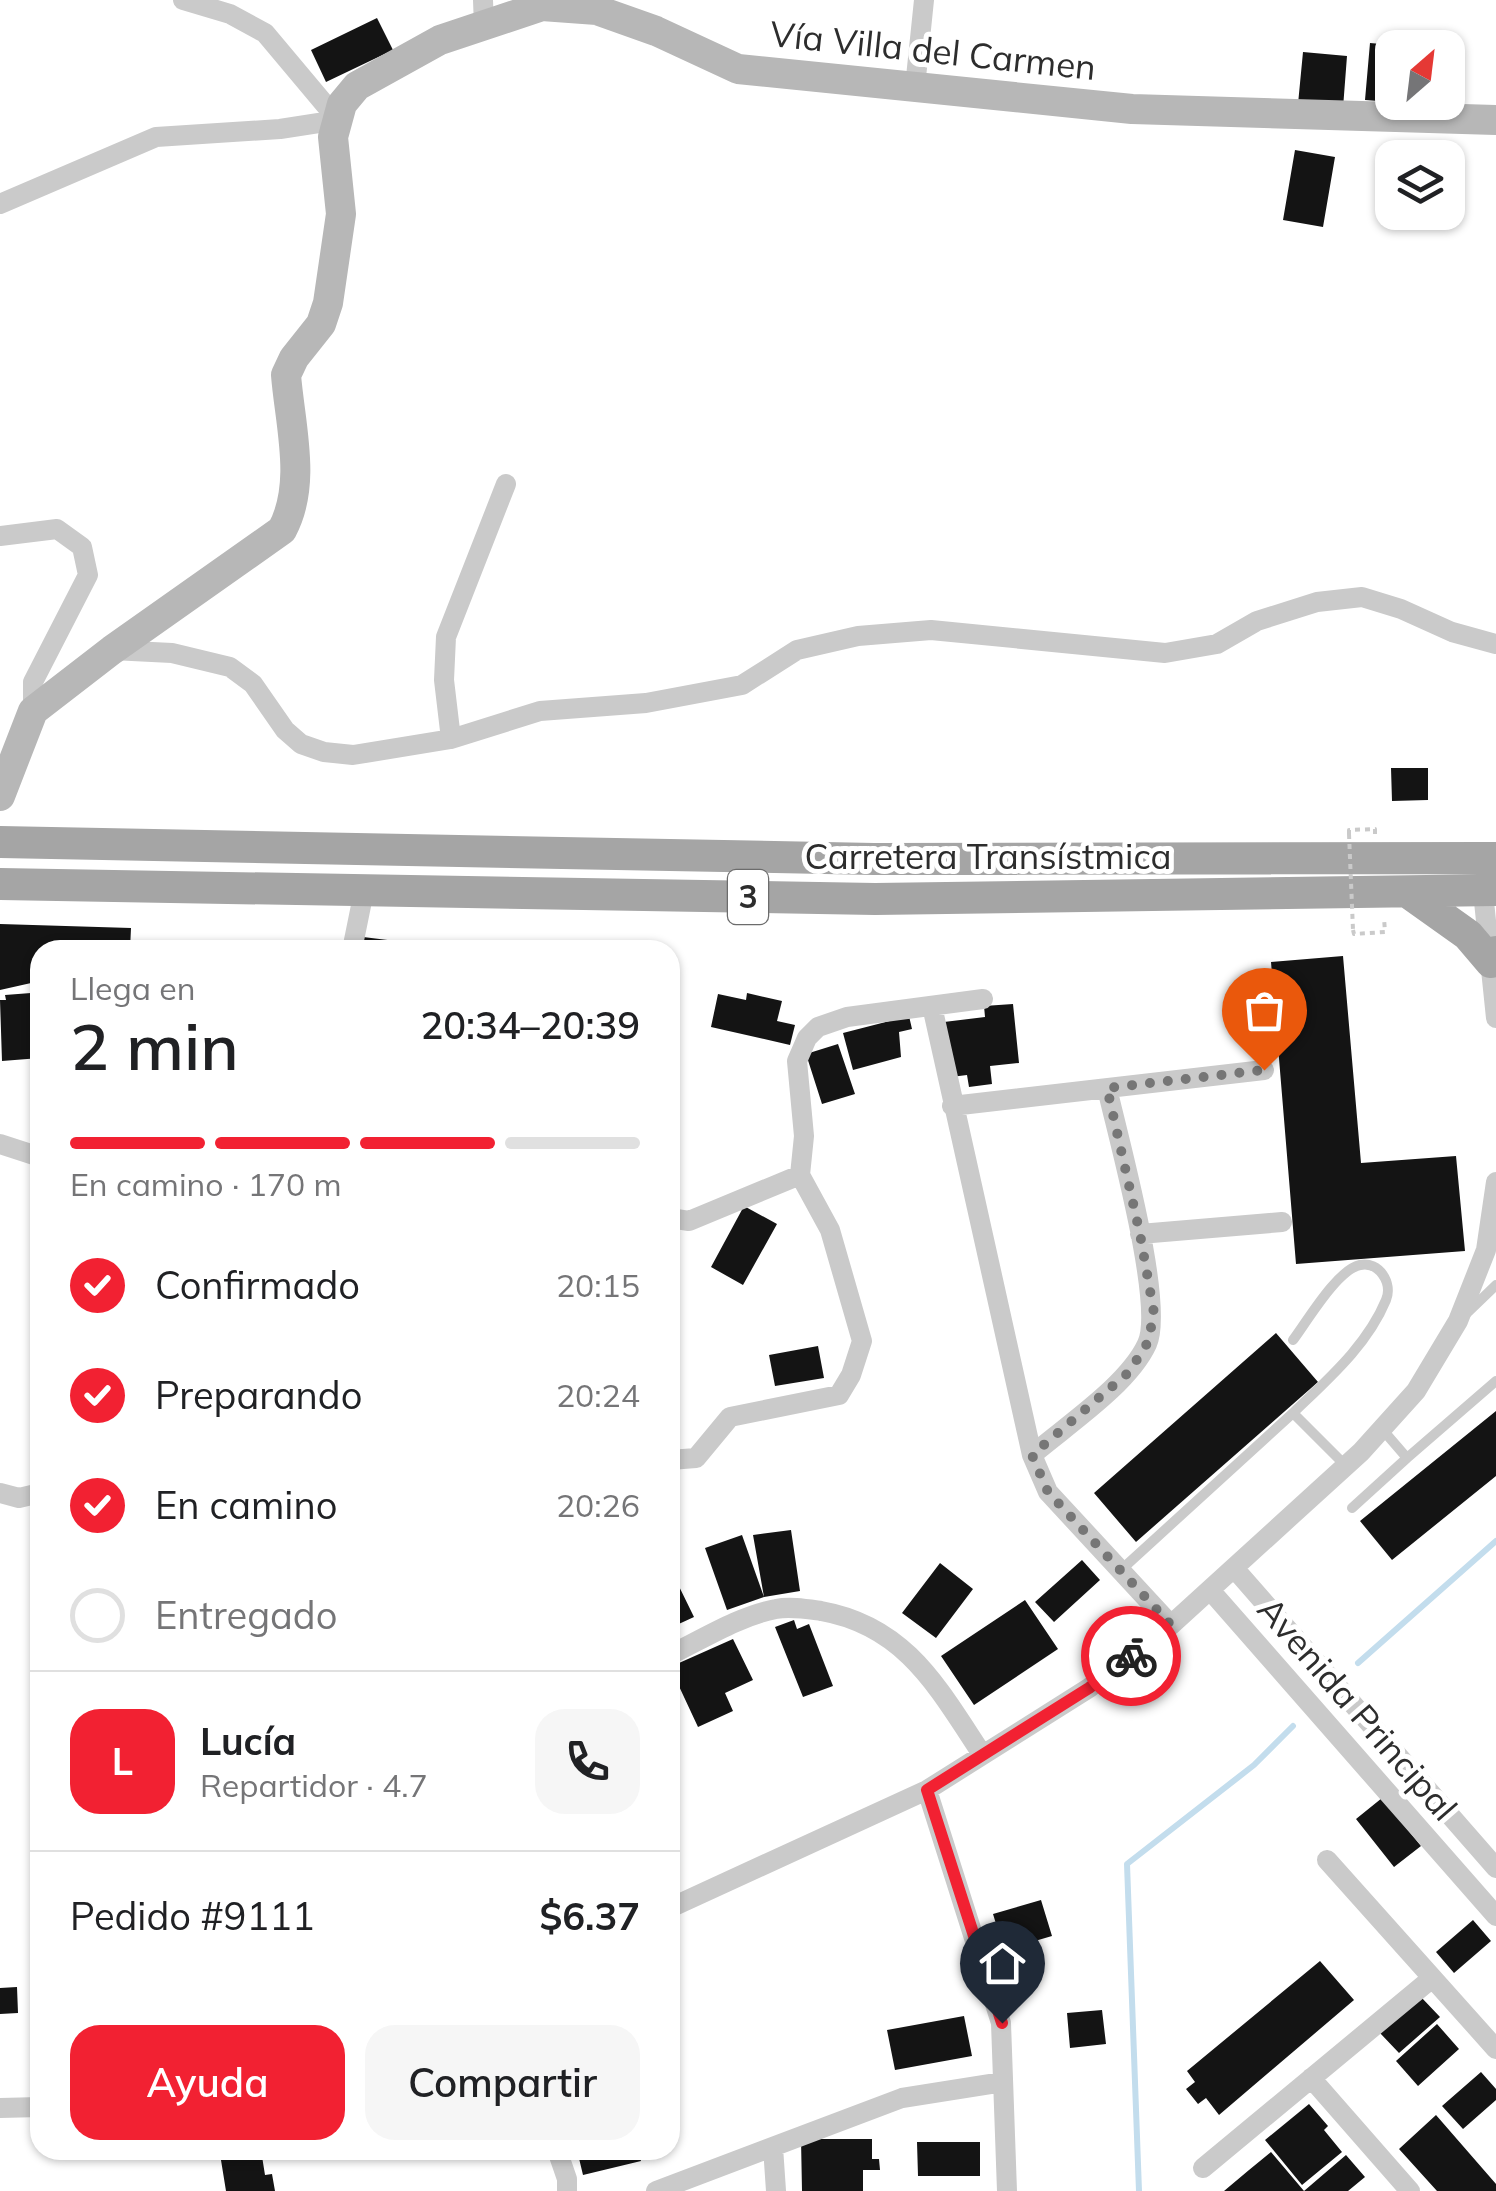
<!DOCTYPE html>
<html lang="es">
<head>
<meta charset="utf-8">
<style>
	body { margin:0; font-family:Mulish,sans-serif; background:#f6f6f6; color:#202124; height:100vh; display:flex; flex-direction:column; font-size:38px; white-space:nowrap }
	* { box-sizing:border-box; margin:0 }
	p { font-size:32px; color:#757577 }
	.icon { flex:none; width:55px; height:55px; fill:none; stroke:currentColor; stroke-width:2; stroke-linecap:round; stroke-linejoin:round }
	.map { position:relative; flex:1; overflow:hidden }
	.side { position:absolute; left:30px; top:940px; width:650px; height:1220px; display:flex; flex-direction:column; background:#fff; border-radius:30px; box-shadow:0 2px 8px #0004 }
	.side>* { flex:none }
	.needle { width:65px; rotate:28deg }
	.fabs { position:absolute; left:1375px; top:30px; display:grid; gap:20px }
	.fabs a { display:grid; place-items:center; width:90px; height:90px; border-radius:20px; background:#fff; box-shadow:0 2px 8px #0004; font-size:50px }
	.pin { position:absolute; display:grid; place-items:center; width:85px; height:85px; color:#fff; margin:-102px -42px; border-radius:50% 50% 50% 0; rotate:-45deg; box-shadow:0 0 10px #0007 }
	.pin .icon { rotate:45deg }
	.courier { position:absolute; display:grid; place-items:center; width:100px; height:100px; margin:-50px; border:8px solid #f22132; border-radius:50%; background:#fff; color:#222; box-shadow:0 2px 12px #0007 }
	.overview em { font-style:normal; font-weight:600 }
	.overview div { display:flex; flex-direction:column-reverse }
	.overview { display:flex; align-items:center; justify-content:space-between; height:170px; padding:0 40px }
	h1 { font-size:65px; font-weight:600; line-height:75px }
	.bar { display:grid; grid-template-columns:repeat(4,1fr); gap:15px 10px; align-content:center; height:120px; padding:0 40px }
	.bar i { height:12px; border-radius:8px; background:#e0e0e0 }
	.bar .selected { background:#f22132 }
	.bar p { grid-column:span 4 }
	.line { display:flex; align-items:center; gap:25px; padding:0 40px; border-top:2px solid #e0e0e0 }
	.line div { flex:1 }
	.round { display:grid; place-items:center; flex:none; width:105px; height:105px; border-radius:30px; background:#f6f6f6 }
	ol { padding:0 40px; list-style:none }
	li { display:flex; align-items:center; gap:30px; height:110px }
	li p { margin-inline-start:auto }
	li .icon { padding:10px; border-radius:50%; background:#f22132; color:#fff; stroke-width:4 }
	li:last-child { color:#757577 }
	li i { width:55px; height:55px; border:5px solid #e0e0e0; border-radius:50% }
	.button { display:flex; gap:20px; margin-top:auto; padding:20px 40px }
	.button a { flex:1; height:115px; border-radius:30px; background:#f22132; color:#fff; font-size:40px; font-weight:600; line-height:115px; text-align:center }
	.button a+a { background:#f6f6f6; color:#202124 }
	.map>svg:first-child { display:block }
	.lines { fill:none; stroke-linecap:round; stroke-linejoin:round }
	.stream { stroke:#c3dded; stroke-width:6 }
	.building { fill:#141414 }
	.path { stroke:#cacaca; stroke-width:4; stroke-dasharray:5 5; stroke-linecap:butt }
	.lane { stroke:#cacaca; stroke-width:10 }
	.street { stroke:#cacaca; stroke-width:20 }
	.secondary { stroke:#b7b7b7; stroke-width:30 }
	.primary { stroke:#a5a5a5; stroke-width:32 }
	.path-bridge { stroke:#cacaca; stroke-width:4; stroke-dasharray:5 5; stroke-linecap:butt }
	.done { stroke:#767676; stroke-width:10; stroke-dasharray:0 18 }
	.route { stroke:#f22132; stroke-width:12 }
	.labels { text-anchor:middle; stroke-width:10; stroke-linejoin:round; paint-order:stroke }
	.shield { fill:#fff; stroke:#6c6c6c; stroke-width:2.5 }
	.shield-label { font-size:32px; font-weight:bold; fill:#2d2d2d }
	.street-label { font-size:35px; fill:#2d2d2d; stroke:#fff }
</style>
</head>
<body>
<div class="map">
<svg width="1496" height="2191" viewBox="0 0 1496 2191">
	<rect width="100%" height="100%" fill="#fff"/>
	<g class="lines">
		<path class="stream" d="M1358,1663l138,-122
			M1139,2191l-12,-327 127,-99 39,-39"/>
	</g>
	<path class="building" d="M377,18l16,32 -67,32 -15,-32z
		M1370,43l22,2v57l-27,-2z
		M1303,52l44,4 -4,52 -45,-4z
		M1295,150l40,7 -12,70 -40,-7z
		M1391,768h37v32l-36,1z
		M0,924l131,4 -1,22h-90v31l-40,9z
		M355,936l57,7 -1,7h-58z
		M1343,956l18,207 95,-7 9,95 -169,13 -25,-302z
		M31,993l1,8 8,-1v58l-38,3 -2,-61h6l-1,-5z
		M747,993l35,8 -5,20 18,4 -5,20 -79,-18 7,-33 28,6z
		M1013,1004l6,59 -29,3 2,18 -23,3 -2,-12 -16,2 -7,-55 41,-5 -1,-11z
		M909,1016l3,13 -13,3 2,25 -48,13 -10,-37z
		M838,1044l17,50 -33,10 -16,-50z
		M744,1206l33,18 -34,61 -32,-18z
		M1276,1333l42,49 -182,160 -42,-49z
		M818,1346l6,32 -49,8 -6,-31z
		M1496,1411v65l-104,84 -32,-39z
		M791,1530l9,61 -36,6 -37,13 -22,-62 37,-13 22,62 -11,-62z
		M1082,1560l18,20 -46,42 -19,-20z
		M940,1563l33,26 -37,49 -34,-25z
		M670,1568l24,49 -24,11z
		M1025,1600l33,49 -84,56 -33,-49z
		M794,1620l3,9 12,-5 24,62 -30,11 -28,-70z
		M733,1639l20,41 -28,13 8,18 -35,16 -28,-60z
		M1382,1798l39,48 -27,21 -38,-48z
		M1041,1900l11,36 -48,14 -11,-36z
		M1473,1920l18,21 -37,32 -18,-21z
		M1320,1961l34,39 -135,115 -13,-17 -8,6 -12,-15 9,-7 -8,-11z
		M17,1987l1,26 -18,1v-26z
		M1421,1997l19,20 -41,36 -19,-20z
		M1102,2010l4,34 -36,4 -3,-35z
		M964,2016l8,40 -77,14 -8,-40z
		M1437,2024l22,25 -41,37 -22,-25z
		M1481,2072l15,17v11l-33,29 -21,-23z
		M1309,2104l19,22 -4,4 18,22 -40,33 -37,-45z
		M1436,2115l60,69v7h-59l-38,-42z
		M801,2139h71v20h7l1,11h-17v21h-61z
		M917,2142h63v34h-62z
		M248,2150h13l4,25 7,-1 3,17h-49l-6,-37z
		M577,2150h61l3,11 -58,14z
		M1271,2152l33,39h-80l25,-21z
		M1346,2155l19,22 -17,14h-44z"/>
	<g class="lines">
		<path class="path" d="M1349,834v-4l26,-1v6
			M1353,930l1,4 31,-2 -1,-14"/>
		<path class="lane" d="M1466,1314l30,-29
			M1293,1413c34,-33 74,-67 93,-113 7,-17 -7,-39 -26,-35 -23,5 -52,55 -67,75
			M1382,1429l25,29 89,-77
			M1352,1508l55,-50
			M1121,1570l172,-157 53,53"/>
		<path class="street" d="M183,0l47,14 35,19 73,87
			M483,0l1,26
			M915,87l9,-87
			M0,204l156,-67 124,-8 58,-9
			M0,536l57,-7 25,18 6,28 -55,107v29
			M112,650l60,3 58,14 23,17 32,46 16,14 23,8 29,3 98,-16 89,-28 106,-8 96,-18 55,-35 61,-14 73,-6 234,23 52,-9 40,-23 60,-19 45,-5 39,12 51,23 44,12
			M451,739l-7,-59 2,-43 60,-153
			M1482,882l14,136
			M352,950l12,-59
			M932,1006l100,449 16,37 123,133
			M952,1106l312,-36
			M0,1144l40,13
			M670,1218l19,3 111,-46 4,-39 -7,-75 10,-23 11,-11 29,-10 136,-18
			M1140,1234l142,-12
			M1032,1455c35,-30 96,-70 115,-111 18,-39 -29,-207 -40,-256
			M670,1460l26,-2 34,-41 109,-22 12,-20 11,-34 -32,-111 -30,-55
			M0,1493l19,5 21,-5
			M1234,1568l262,300
			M1210,1590l286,326
			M670,1655c33,-16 69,-39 106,-46 14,-3 31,0 45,2 85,15 117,77 161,143
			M927,1790l74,233 6,168
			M1327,1860l169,189
			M670,1908l257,-118 162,-102 82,-63 190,-173 55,-61 42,-70 28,-71 10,-68
			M1311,2078l99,113
			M0,2108l40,-1
			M773,2147l3,44
			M557,2150l10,29v12
			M1203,2168l228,-189
			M656,2191l246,-93 101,-16"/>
		<path class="secondary" d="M0,796l33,-85 79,-61 170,-120c25,-46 8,-105 4,-155l8,-17 27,-34 7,-21 13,-89 -8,-77 9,-33 15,-18 83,-46 102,-34 55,4 59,21 82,38 394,40 364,11"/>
		<path class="primary" d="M0,842l874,17 622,-1
			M0,884l875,15 621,-9
			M1409,893l59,42 23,27 5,-10"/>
		<path class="path-bridge" d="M1349,834l4,96"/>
	</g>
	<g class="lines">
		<path class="done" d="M1131,1656l40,-31 -123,-133 -16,-37 97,-83 19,-30 6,-29 -14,-79 -33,-146 157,-18"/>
		<path class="route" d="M1002,2023l-75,-233 162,-102 42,-32"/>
	</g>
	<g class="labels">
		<rect class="shield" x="728" y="870" width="40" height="54" rx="8"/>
		<g class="shield-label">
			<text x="748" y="908">3</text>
		</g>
		<g class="street-label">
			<text transform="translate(933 51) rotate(6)" y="12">Vía Villa del Carmen</text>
			<text x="988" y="869">Carretera Transístmica</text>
			<text transform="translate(1357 1709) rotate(49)" y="12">Avenida Principal</text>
		</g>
	</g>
</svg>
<div class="fabs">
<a><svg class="needle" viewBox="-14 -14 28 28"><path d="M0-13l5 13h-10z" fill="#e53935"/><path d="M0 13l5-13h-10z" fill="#757577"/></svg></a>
<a><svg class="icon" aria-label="layers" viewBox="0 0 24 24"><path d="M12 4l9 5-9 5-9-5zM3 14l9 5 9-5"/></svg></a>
</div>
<div class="pin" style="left:1264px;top:1070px;background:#ea580c"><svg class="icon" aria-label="bag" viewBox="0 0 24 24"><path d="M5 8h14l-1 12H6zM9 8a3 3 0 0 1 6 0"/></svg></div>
<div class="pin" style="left:1002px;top:2023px;background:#1f2937"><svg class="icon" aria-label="home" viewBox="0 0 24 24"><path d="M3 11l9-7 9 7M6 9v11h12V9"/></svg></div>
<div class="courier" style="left:1131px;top:1656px"><svg class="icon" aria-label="bike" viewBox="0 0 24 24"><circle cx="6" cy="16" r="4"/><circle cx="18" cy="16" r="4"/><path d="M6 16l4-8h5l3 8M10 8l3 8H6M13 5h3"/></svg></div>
<section class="side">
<div class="overview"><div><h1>2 min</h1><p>Llega en</p></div><em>20:34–20:39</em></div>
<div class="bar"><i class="selected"></i><i class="selected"></i><i class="selected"></i><i></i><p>En camino · 170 m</p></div>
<ol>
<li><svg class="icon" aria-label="check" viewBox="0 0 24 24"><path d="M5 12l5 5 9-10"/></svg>Confirmado<p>20:15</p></li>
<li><svg class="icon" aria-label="check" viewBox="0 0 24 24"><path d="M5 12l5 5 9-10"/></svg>Preparando<p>20:24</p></li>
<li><svg class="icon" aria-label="check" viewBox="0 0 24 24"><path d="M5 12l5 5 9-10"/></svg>En camino<p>20:26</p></li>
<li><i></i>Entregado</li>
</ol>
<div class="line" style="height:180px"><b class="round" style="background:#f22132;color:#fff">L</b><div><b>Lucía</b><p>Repartidor · 4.7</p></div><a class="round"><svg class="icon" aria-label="phone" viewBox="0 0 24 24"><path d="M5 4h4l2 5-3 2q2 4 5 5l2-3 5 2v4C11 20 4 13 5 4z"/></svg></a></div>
<div class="line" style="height:130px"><div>Pedido #9111</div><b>$6.37</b></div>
<div class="button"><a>Ayuda</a><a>Compartir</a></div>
</section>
</div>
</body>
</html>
